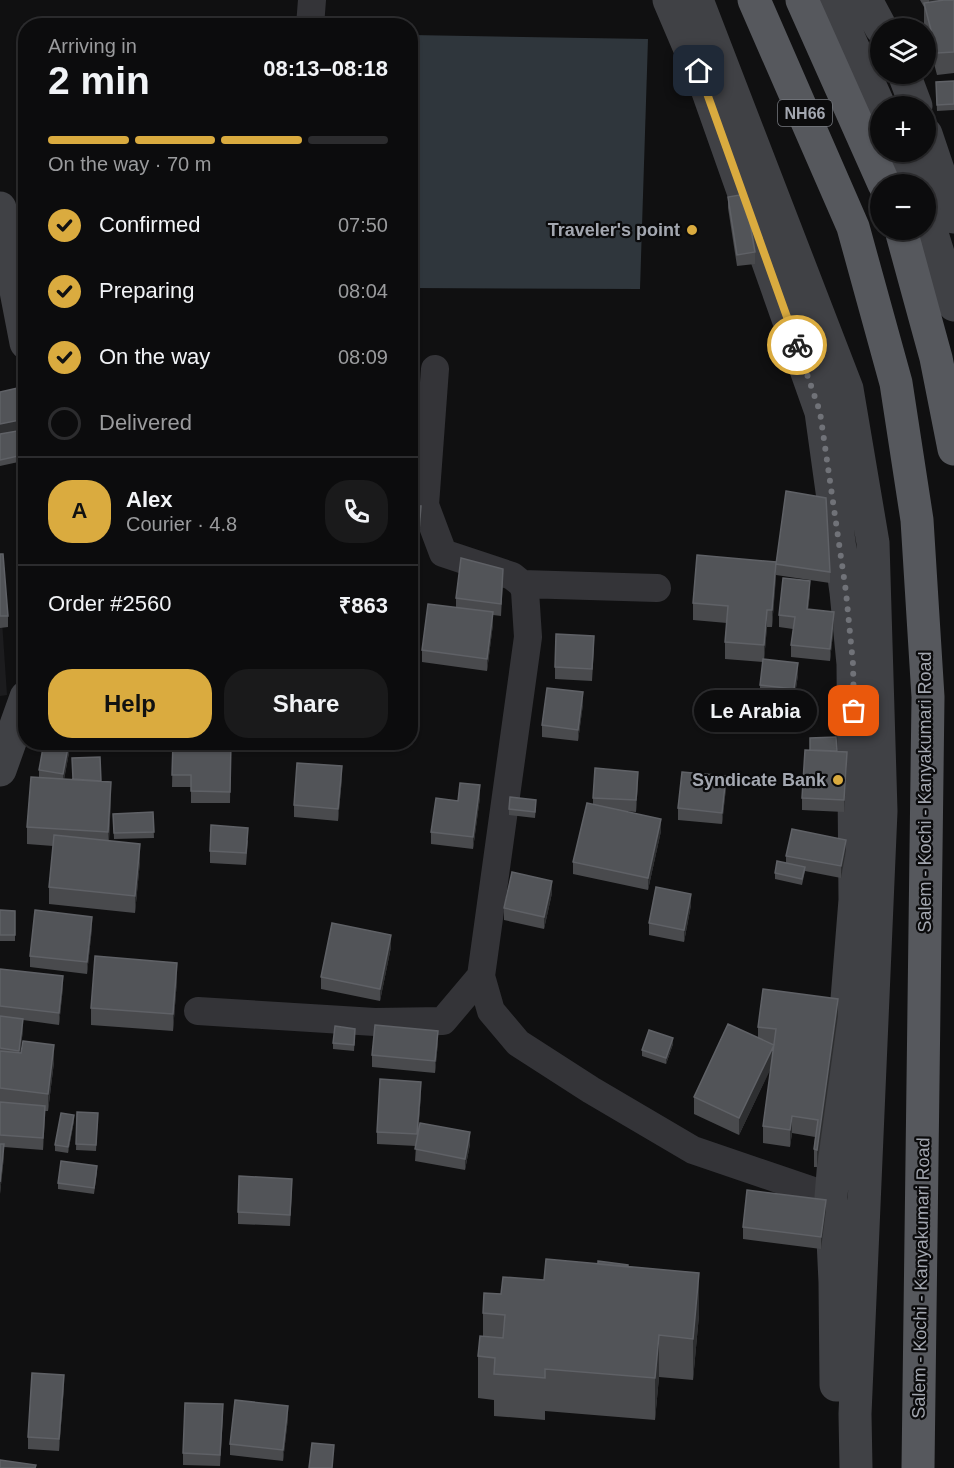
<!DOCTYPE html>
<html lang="en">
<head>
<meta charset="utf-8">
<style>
	body { margin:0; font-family:Helvetica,sans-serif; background:#1a1a1b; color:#f1f3f6; height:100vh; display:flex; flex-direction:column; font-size:22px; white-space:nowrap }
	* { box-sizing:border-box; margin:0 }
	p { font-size:20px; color:#9a9b9d }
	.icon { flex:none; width:33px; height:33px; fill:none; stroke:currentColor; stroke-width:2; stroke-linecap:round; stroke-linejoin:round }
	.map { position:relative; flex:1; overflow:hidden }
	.details { position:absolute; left:18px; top:18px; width:400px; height:732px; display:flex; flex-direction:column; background:#0c0c0d; border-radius:24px; box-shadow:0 2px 4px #0004,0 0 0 2px #2c2c2e }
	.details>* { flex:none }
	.buttons { position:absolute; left:870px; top:18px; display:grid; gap:12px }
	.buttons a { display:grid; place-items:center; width:66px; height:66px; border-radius:50%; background:#0c0c0d; box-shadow:0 2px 4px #0004,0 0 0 2px #2c2c2e; font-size:30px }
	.pin { position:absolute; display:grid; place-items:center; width:51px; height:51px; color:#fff; margin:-26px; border-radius:12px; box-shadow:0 3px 9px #0006 }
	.courier { position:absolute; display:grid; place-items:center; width:60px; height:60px; margin:-30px; border:4px solid #daab3f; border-radius:50%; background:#fff; color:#222; box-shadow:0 2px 8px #0007 }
	.bubble { position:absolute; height:42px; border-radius:21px; background:#0c0c0d; box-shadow:0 2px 4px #0004,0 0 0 2px #2c2c2e; font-size:20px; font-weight:600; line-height:42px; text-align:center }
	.overview em { font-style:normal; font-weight:600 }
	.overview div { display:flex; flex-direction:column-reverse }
	.overview { display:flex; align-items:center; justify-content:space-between; height:102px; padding:0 30px }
	h1 { font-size:39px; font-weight:600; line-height:45px }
	.bar { display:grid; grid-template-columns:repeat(4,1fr); gap:9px 6px; align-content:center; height:72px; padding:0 30px }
	.bar i { height:8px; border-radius:4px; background:#2c2c2e }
	.bar .active { background:#daab3f }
	.bar p { grid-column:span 4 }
	.line { display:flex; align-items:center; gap:15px; padding:0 30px; border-top:2px solid #2c2c2e }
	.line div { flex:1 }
	.round { display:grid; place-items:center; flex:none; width:63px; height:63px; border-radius:24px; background:#1a1a1b }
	ol { padding:0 30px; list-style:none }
	li { display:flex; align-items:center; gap:18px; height:66px }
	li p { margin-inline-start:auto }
	li .icon { padding:6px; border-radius:50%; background:#daab3f; color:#111; stroke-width:4 }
	li:last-child { color:#9a9b9d }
	li i { width:33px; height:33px; border:3px solid #2c2c2e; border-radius:50% }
	.button { display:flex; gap:12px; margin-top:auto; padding:12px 30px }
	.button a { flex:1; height:69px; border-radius:24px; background:#daab3f; color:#111; font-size:24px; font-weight:600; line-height:69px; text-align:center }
	.button a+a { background:#1a1a1b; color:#f1f3f6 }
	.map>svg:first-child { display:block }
	.built { fill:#1c1c1e }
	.water { fill:#2f363c }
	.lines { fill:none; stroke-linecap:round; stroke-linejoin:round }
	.minor { stroke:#343438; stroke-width:28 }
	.secondary { stroke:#404145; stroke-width:33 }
	.trunk { stroke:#56585d; stroke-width:33 }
	.wall { fill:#494a4d }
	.shaded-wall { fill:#2e2f31 }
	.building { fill:#525458; stroke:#5f6166; stroke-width:1.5 }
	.done { stroke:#707278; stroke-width:6; stroke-dasharray:0 10.8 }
	.route { stroke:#daab3f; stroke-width:8 }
	.poi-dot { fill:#daab3f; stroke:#0b0b0c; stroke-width:2 }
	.labels { text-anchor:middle; stroke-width:4.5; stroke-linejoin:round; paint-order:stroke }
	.shield { fill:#0b0b0c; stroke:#75787f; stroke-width:1.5 }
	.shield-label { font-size:16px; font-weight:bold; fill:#a3a7b0 }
	.poi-label { font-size:18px; font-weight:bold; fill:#a3a7b0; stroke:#0b0b0c; text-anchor:end }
	.street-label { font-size:18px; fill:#a3a7b0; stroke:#0b0b0c }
</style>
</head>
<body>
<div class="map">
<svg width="954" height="1468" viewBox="0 0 954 1468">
	<rect width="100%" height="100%" fill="#101011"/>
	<path class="built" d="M0,591l7,104 -7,1z"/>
	<path class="water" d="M411,35l237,4 -8,250 -229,-1z"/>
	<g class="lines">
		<path class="minor" d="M310,26l2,-26
			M411,504l14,1 18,48 69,23 10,8 3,7 3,46 -47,339 10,35 27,32 73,47 102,60 138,47
			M425,505l10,-136
			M522,584l135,4
			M198,1011l177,11 68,-1 38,-45"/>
		<path class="secondary" d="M669,0l38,89 114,323 25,180 7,72 2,236 -24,297 4,85 1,103
			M697,0l150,389 26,154 8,268 -26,603 1,54
			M832,0l48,108
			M866,0l15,28
			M904,74l12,32
			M926,134l28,83
			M900,152l14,32
			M0,208l26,135
			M926,214l28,91
			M0,770l26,-73"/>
		<path class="trunk" d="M754,0l99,227 43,156 21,137 11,177 -10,771
			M802,0l82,184
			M901,230l35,128 18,91"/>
	</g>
	<path class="wall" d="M920,0h34v73l-17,2 -11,-42v-5h-2v-21z
		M954,81v29l-17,1 -1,-23z
		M728,197l27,55v12l-18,2 -9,-58z
		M411,285l8,17 -5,89 -3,-1z
		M0,392l25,39 -7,1 5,23v6l-23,5z
		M411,506l10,12 -3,36h-7z
		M0,554l8,62v11l-8,1z
		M776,562l54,10v11l-54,-8 -4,52h-5l-3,32 34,16 -4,26 -34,-4v-12l3,-23 -38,-3v-17l2,-19 -34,-3v-17z
		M503,580l-2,36 -8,-1v9l-6,47 -65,-9v-12l34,-42v-10z
		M810,593l-2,16 26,15 -4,37 -39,-4v-12l2,-16 -14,-2v-12z
		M594,647l-2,34 -37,-2v-12z
		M583,704l-5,37 -36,-4v-12z
		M71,742l-7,37 37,2 10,18 -2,42 31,20 -5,52 -86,-9v-17l4,-41 -26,-2v-17l12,-50v-7z
		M173,742h58l-1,61h-39v-16h-19z
		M837,751l10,13 -3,48 -42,-2v-12z
		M342,778l-4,43 -44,-4v-12z
		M638,783l-2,29 -11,-1 36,20 -13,59 -75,-16v-12l20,-57v-7z
		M726,788l-4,36 -44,-4v-12z
		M480,797l-7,52 -42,-5v-12l27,-31z
		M536,806l-1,12 -26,-3v-6z
		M153,812l1,26 -40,1 -1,-25z
		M248,840l-2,25 -36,-2v-12z
		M846,851l-5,27 -36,-7 -3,14 -27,-6v-6l11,-10v-7z
		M552,893l-8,36 -40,-9v-12z
		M691,905l-7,37 -35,-7v-12z
		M0,910l15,1v30h-15z
		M92,928l-5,46 -57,-7v-11z
		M391,947l-11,54 -59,-12v-12z
		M0,969l63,18 -4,38 -36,-5v10l-3,23 34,9 -6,49h-3l-2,39 -39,-3v9l-4,38z
		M177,980l-4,51 -82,-6v-17z
		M838,1016l-21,151h-3v-18l1,-12 -23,-4 -2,14 -27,-4v-17l8,-59 -32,68 -45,-21v-17l64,-60v-10z
		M355,1035l-1,16 -21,-2v-6z
		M438,1042l-3,31 -63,-6v-12z
		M673,1044l-7,20 -24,-8v-6z
		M421,1094l-3,41 52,9 -5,26 -50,-9 1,-15 -39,-2v-12z
		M77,1112l21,1 -2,38 -20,-1z
		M74,1121l-6,32 -13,-2v-6z
		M97,1172l-3,22 -36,-5v-6z
		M292,1190l-2,36 -52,-2v-12z
		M826,1211l-5,38 -78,-10v-12z
		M628,1267l71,48 -6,65 -34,-3 -4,43 -110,-9v9l-51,-4v-16l-16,-2v-42l5,-20v-23l61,-33z
		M64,1387l-5,64 -31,-2v-12z
		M223,1416l-3,50 -37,-1v-12z
		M288,1418l-5,43 -53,-6v-11z"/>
	<path class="shaded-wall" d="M929,0h25l-25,16z
		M419,285v17l-5,89v-17z
		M25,419v12l-25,5v-12z
		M421,506v12l-3,36v-11z
		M776,562v17l-4,48v-17z
		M810,581v12l-3,28v-12z
		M767,610v17l-3,35v-17z
		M493,612v12l-6,47v-12z
		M834,612v12l-4,37v-12z
		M798,663v12l-4,26v-12z
		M583,692v12l-5,37v-11z
		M69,742h2l-8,44v-12z
		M847,752v12l-3,48v-12z
		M342,766v12l-4,43v-12z
		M638,772v11l-2,29v-12z
		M726,776v12l-4,36v-11z
		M111,782v17l-3,50v-17z
		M480,785v12l-7,52v-12z
		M661,819v12l-13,59v-12z
		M846,840v11l-5,27v-12z
		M140,844v17l-5,52v-17z
		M552,881v12l-8,36v-12z
		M691,894v11l-7,37v-12z
		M92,917v11l-5,46v-12z
		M391,935v12l-11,54v-12z
		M177,963v17l-4,51v-17z
		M63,976v11l-4,38v-12z
		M838,999v17l-21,151v-17z
		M23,1019v11l-4,32v-11z
		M438,1031v11l-3,31v-12z
		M673,1038v6l-7,20v-6z
		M54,1045v17l-6,49v-17z
		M774,1045v17l-35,73v-17z
		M421,1082v12l-4,52v-12z
		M45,1106v11l-2,33v-12z
		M74,1115v6l-6,32v-6z
		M792,1116v17l-2,14v-17z
		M470,1132v12l-5,26v-11z
		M4,1144v12l-4,38v-12z
		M826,1200v11l-5,38v-12z
		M699,1273v42l-6,65v-41z
		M659,1335v42l-4,43v-42z
		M64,1375v12l-5,64v-12z
		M288,1406v12l-5,43v-11z"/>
	<path class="building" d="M944,0h10v52l-17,1 -13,-50z
		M954,81v23l-17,1 -1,-23z
		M745,194l10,58 -18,3 -9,-58z
		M411,285h8l-5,89 -3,-1z
		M18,388l7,31 -25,5v-32z
		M17,431l6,24 -23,5v-26z
		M786,491l40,7 4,74 -54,-8z
		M411,506h10l-3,37 -7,-1z
		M0,554h3l5,62h-8z
		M697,555l79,7 -4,48h-5l-3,35 -39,-3 3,-36 -35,-3z
		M461,558l42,11 -2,35 -45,-6z
		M783,578l27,3 -3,28 27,3 -4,37 -39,-4 4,-28 -16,-2z
		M428,604l65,8 -6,47 -65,-9z
		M556,634l38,2 -2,33 -37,-2z
		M763,659l35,4 -4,26 -34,-4z
		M547,688l36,4 -5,38 -36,-5z
		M836,737l1,14 -27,-1v-12z
		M44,742h25l-6,32 -24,-4z
		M173,742h58l-1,50 -39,-1v-16h-19z
		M805,750l42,2 -3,48 -42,-2z
		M100,757l1,24 -28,-2 -1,-21z
		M297,763l45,3 -4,43 -44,-4z
		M595,768l43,4 -2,28 -43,-2z
		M682,772l44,4 -4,37 -44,-5z
		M31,777l80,5 -3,50 -81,-5z
		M460,783l20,2 -7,52 -42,-5 5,-34 22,3z
		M510,797l26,3 -1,12 -26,-3z
		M587,803l74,16 -13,59 -75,-16z
		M153,812l1,20 -40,1 -1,-19z
		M211,825l37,3 -2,25 -36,-2z
		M792,829l54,11 -5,26 -55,-10z
		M54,835l86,9 -5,52 -86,-9z
		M777,861l28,6 -3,12 -27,-6z
		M512,872l40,9 -8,36 -40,-9z
		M656,887l35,7 -7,36 -35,-7z
		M0,910l15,1v24h-15z
		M35,910l57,7 -5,45 -57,-6z
		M332,923l59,12 -11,54 -59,-12z
		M95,956l82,7 -4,51 -82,-6z
		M0,969l63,7 -4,37 -59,-7z
		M763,989l75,10 -21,151 -3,-1 4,-29 -26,-4 -2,14 -27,-4 13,-97 -18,-2z
		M0,1016l23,3 -4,32 -19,-3z
		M728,1024l46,21 -35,73 -45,-21z
		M375,1025l63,6 -3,30 -63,-6z
		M335,1026l20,3 -1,16 -21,-2z
		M649,1030l24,8 -7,20 -24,-8z
		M23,1041l31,4 -6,49 -48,-6v-37l21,2z
		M380,1079l41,3 -4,52 -40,-2z
		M0,1102l45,4 -2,32 -43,-3z
		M77,1112l21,1 -2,32 -20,-1z
		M61,1113l13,2 -6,32 -13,-2z
		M420,1123l50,9 -5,27 -50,-10z
		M0,1144h4l-4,38z
		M61,1161l36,5 -3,22 -36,-5z
		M239,1176l53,3 -2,36 -52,-3z
		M747,1190l79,10 -5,37 -78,-10z
		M546,1259l153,14 -6,66 -34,-4 -4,43 -110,-9v9l-51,-4 1,-16 -17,-2 2,-20 23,2 2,-23 -22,-2 1,-20 17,1 2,-17 41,3z
		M598,1261l30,4v2l-30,-3z
		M32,1373l32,2 -5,64 -31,-2z
		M235,1400l53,6 -5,44 -53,-6z
		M185,1403l38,1 -3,51 -37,-2z
		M312,1443l22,2 -2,23h-23z
		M0,1460l36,5 -1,3h-35z"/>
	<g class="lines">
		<path class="done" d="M797,345l23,67 26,180 7,72 1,47"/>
		<path class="route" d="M699,71l98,274"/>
	</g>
	<g class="poi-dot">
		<circle cx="692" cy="230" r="6"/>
		<circle cx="838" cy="780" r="6"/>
	</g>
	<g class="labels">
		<rect class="shield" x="778" y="100" width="54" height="26" rx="4.5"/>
		<g class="shield-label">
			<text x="805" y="119">NH66</text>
		</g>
		<g class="poi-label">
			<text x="680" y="236">Traveler's point</text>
			<text x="826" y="786">Syndicate Bank</text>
		</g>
		<g class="street-label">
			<text transform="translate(925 792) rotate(-90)" y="6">Salem - Kochi - Kanyakumari Road</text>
			<text transform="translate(921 1278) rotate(-89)" y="6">Salem - Kochi - Kanyakumari Road</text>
		</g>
	</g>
</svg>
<div class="buttons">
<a><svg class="icon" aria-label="layers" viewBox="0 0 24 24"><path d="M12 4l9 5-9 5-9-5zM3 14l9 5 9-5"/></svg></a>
<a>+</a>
<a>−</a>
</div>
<div class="pin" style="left:854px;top:711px;background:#ea580c"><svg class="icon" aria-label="bag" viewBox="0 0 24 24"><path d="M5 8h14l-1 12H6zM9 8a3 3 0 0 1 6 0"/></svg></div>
<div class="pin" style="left:699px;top:71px;background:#1f2937"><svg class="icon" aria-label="home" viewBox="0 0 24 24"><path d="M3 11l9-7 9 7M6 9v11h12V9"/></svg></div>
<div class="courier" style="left:797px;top:345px"><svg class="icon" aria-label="bike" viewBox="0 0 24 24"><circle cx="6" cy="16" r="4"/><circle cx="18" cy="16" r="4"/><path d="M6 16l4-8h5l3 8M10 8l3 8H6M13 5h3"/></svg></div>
<div class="bubble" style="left:694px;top:690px;width:123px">Le Arabia</div>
<section class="details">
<div class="overview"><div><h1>2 min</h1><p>Arriving in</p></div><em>08:13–08:18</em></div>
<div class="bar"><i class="active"></i><i class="active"></i><i class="active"></i><i></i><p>On the way · 70 m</p></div>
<ol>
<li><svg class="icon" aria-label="check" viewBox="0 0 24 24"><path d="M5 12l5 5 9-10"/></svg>Confirmed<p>07:50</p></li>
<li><svg class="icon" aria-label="check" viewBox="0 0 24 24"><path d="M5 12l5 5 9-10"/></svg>Preparing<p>08:04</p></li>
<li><svg class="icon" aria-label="check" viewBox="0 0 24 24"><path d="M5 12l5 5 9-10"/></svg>On the way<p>08:09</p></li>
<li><i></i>Delivered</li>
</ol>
<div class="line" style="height:108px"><b class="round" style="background:#daab3f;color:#111">A</b><div><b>Alex</b><p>Courier · 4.8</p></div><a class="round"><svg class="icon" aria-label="phone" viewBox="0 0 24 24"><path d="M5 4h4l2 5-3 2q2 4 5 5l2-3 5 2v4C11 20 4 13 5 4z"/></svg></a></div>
<div class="line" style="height:78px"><div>Order #2560</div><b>₹863</b></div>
<div class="button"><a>Help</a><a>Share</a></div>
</section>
</div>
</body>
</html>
